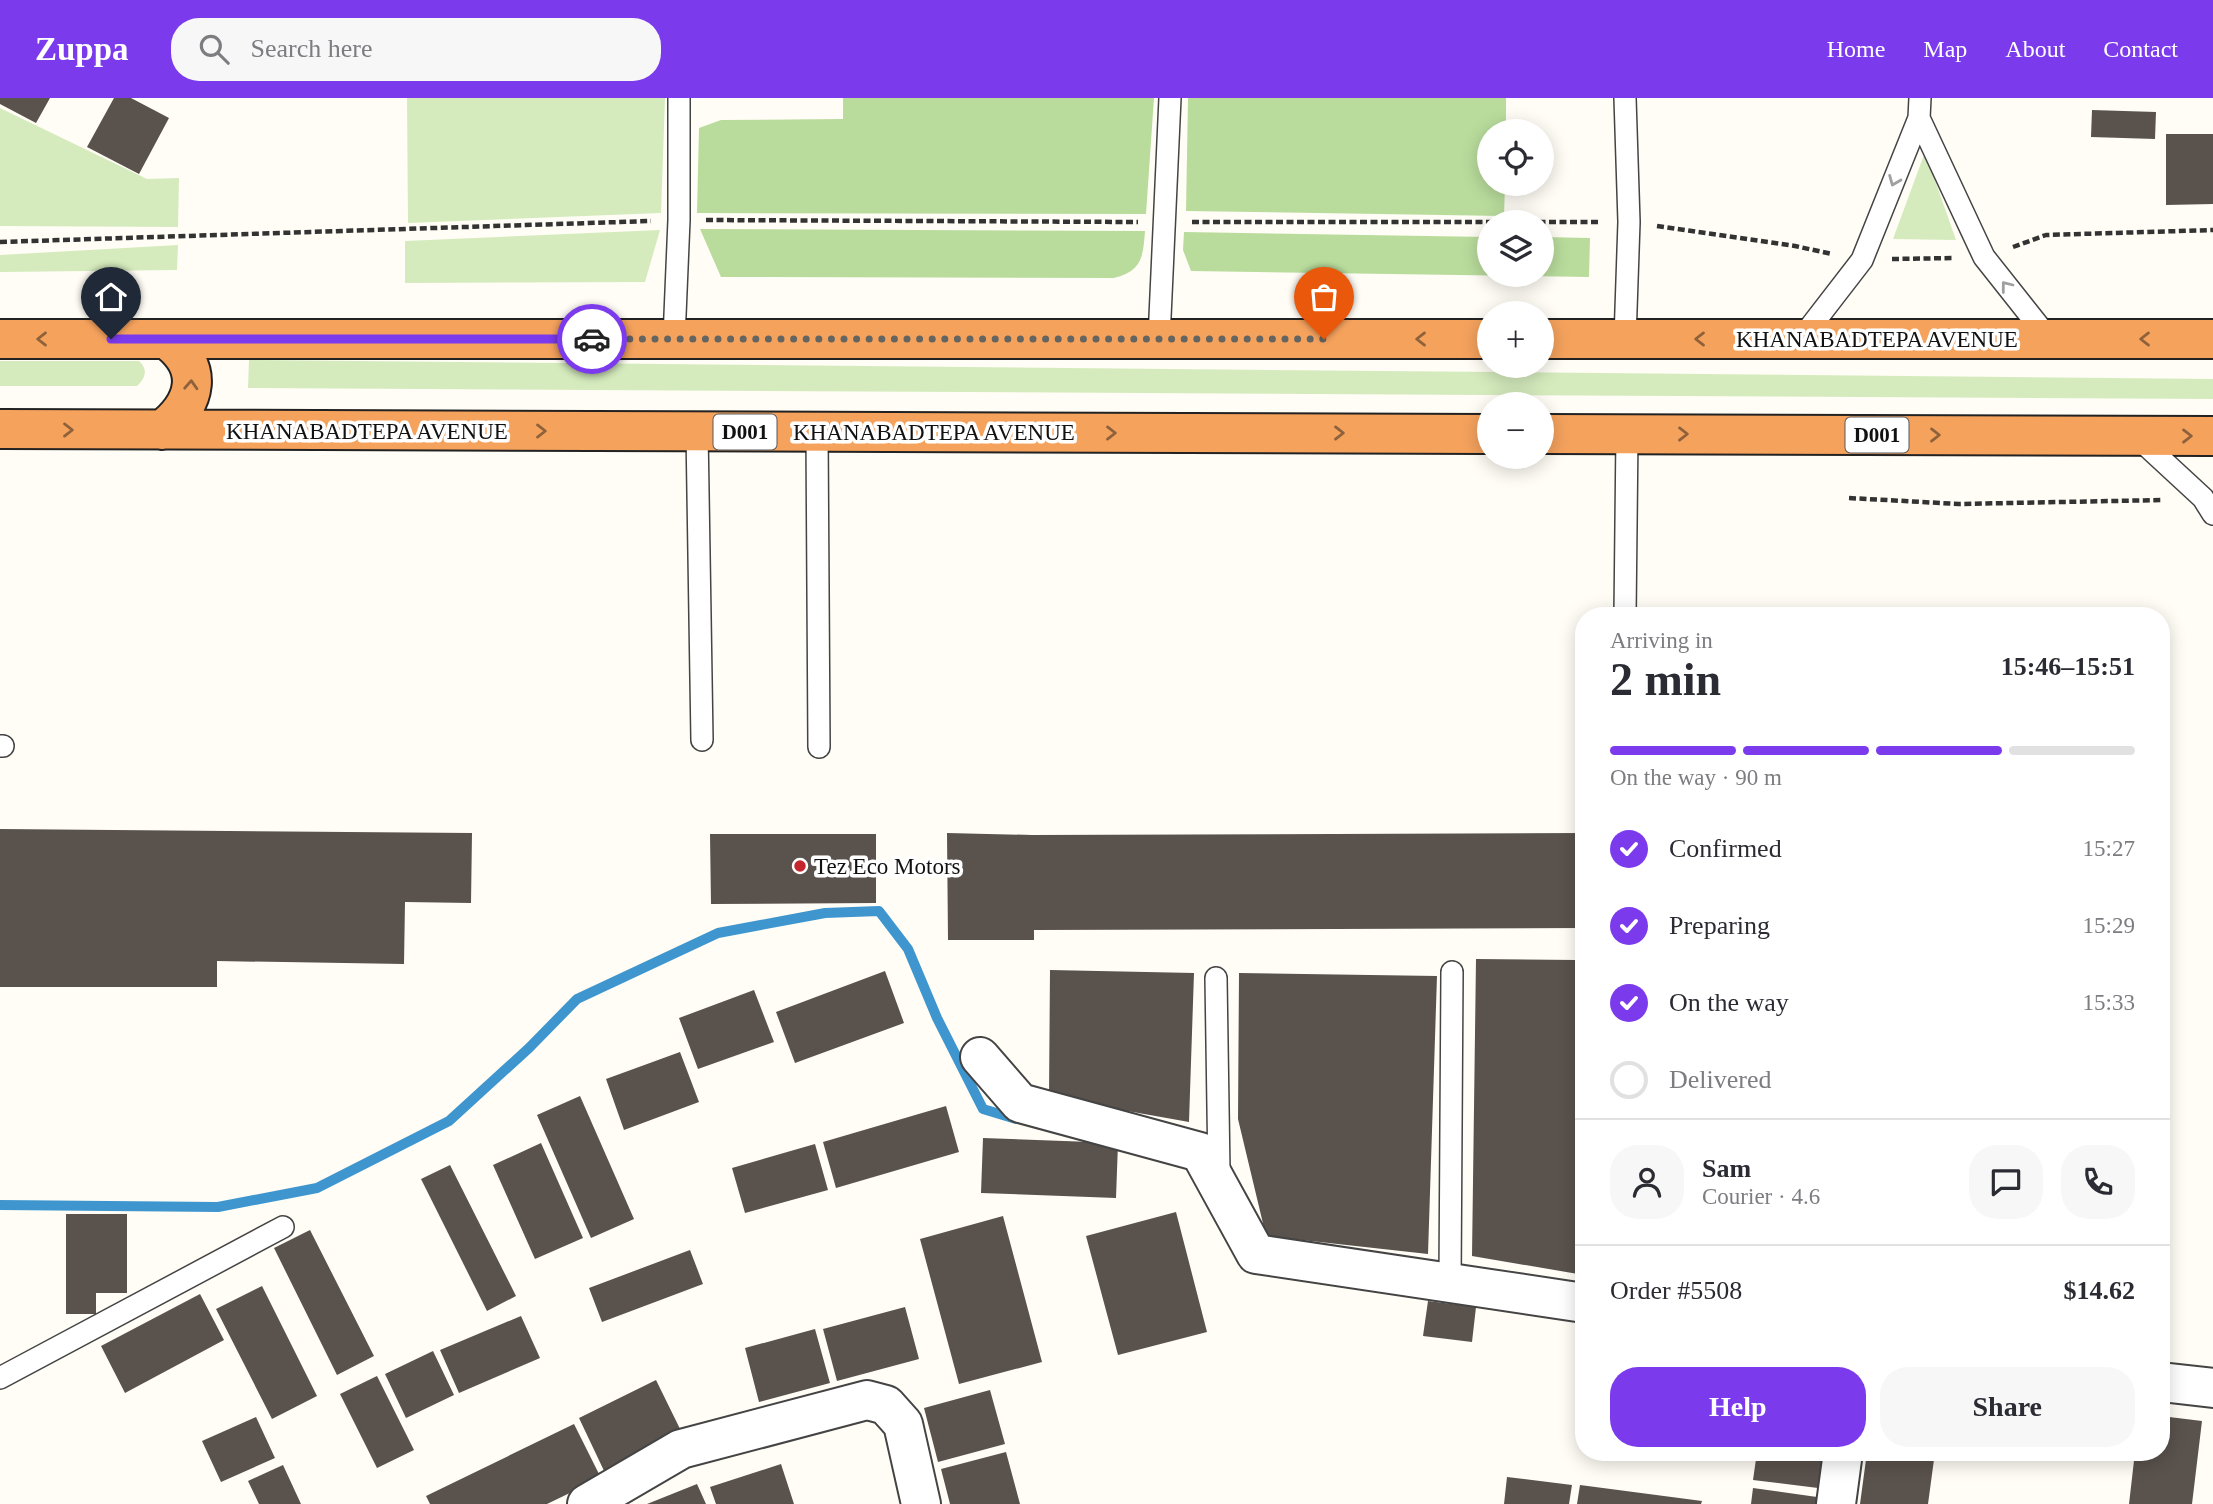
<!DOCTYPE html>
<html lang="en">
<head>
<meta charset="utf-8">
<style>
	body { margin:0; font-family:"Times New Roman",serif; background:#f7f7f7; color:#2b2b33; height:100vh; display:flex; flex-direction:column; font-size:26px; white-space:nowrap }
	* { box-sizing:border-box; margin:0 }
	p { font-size:23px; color:#7c7c81 }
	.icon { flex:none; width:38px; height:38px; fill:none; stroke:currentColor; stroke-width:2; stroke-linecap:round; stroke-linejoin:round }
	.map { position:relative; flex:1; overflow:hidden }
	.details { position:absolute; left:1575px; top:509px; width:595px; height:854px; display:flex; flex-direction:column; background:#fff; border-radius:28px; box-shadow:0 4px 18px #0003 }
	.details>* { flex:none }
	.fabs { position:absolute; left:1477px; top:21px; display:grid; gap:14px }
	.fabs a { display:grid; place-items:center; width:77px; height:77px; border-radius:50%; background:#fff; box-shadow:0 4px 18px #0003; font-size:35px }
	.pin { position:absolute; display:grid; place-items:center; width:60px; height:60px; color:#fff; margin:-72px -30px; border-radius:50% 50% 50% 0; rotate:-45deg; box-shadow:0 0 7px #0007 }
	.pin .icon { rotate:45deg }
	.courier { position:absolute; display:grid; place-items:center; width:70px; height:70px; margin:-35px; border:5px solid #7c3aed; border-radius:50%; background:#fff; color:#222; box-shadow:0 2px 9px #0007 }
	.headline em { font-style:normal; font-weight:700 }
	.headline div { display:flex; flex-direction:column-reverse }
	.headline { display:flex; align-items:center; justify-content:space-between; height:119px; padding:0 35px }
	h1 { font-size:46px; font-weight:700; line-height:52px }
	.bar { display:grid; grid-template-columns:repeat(4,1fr); gap:10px 7px; align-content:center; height:84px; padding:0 35px }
	.bar i { height:9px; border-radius:5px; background:#e1e1e2 }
	.bar .active { background:#7c3aed }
	.bar p { grid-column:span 4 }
	.line { display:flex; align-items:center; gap:18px; padding:0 35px; border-top:2px solid #e1e1e2 }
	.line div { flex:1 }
	.round { display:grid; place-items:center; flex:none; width:74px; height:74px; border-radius:28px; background:#f7f7f7 }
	ol { padding:0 35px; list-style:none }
	li { display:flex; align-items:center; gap:21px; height:77px }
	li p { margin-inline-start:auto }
	li .icon { padding:7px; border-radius:50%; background:#7c3aed; color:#fff; stroke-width:4 }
	li:last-child { color:#7c7c81 }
	li i { width:38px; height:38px; border:4px solid #e1e1e2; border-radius:50% }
	.primary-button { display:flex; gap:14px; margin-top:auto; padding:14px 35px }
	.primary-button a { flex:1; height:80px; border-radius:28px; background:#7c3aed; color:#fff; font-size:28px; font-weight:700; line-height:80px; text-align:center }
	.primary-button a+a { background:#f7f7f7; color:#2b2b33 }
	header { display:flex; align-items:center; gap:42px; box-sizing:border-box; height:98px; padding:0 35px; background:#7c3aed; color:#fff }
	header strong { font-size:33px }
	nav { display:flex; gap:38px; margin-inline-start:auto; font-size:24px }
	.search { width:490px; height:63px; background:#f7f7f7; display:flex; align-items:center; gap:18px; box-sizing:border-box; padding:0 24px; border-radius:28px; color:#7c7c81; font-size:26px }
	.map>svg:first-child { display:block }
	.green { fill:#d5ebbd }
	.forest { fill:#b9dc9c }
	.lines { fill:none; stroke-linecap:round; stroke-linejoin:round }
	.stream { stroke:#3f96cf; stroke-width:10 }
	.building { fill:#5a524d }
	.lane-casing { stroke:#444; stroke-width:24 }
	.street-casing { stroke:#444; stroke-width:42 }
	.highway-casing { stroke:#222; stroke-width:42 }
	.path { stroke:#333; stroke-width:4.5; stroke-dasharray:7 3.5; stroke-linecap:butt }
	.lane { stroke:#fff; stroke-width:21 }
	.street { stroke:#fff; stroke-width:38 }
	.highway { stroke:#f5a25d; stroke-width:38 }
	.oneway { stroke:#a0a0a0 }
	.oneway2 { stroke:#8e613b }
	.done { stroke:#646461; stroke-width:7; stroke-dasharray:0 12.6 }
	.route { stroke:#7c3aed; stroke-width:9 }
	.poi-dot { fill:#c4262e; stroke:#fff; stroke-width:2.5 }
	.labels { text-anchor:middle; stroke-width:7; stroke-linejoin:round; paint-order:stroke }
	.shield { fill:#fff; stroke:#585858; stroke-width:2 }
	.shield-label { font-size:21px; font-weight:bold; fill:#111 }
	.street-label { font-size:23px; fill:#111; stroke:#fff }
	.poi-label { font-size:23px; fill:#111; stroke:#fff; text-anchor:start }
</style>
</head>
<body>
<header>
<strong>Zuppa</strong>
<div class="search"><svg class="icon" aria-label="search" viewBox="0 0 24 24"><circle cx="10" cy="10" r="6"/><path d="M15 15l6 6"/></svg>Search here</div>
<nav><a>Home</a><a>Map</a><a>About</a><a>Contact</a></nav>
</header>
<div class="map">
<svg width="2213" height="1406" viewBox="0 0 2213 1406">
	<rect width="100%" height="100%" fill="#fffdf5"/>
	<path class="green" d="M407,0h258l-4,115 -253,10z
		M0,10l147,71 32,-1 -1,49 -178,-1z
		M1925,54l31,88 -63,-1z
		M660,132l-15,52 -240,1v-42z
		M178,147l-1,25 -177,2v-17z
		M249,262l1964,19v20l-1965,-11z
		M0,263h139c9,8 7,17 -2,25h-137z"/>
	<path class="forest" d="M843,0h311l-8,116 -449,-1 2,-85 22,-8 122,-1z
		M1188,0h318v33h-17v53h16l-1,32 -318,-5z
		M700,131l445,2c-2,26 -3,40 -31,47l-393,-1z
		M1184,134l305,5v38h53v-38l48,1 -1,39 -398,-6 -8,-21z"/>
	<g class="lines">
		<path class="stream" d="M0,1107l218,2 99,-19 132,-67 80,-73 48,-49 141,-66 107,-20 54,-2 29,38 29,69 46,91 33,10"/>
	</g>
	<path class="building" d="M0,0h50l-14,25 -36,-19z
		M114,0h17l38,20 -30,56 -52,-27z
		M2092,12l64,2 -1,27 -64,-2z
		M2166,36h47v70l-47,1z
		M0,731l472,4 -1,70 -66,-1 -1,62 -187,-3v26h-217z
		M947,735l85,2 552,-2v95l-550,2v10h-86z
		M710,736h166v69l-165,1z
		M1476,861l100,1 1,166h7v149l-112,-19z
		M1050,872l144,3 -5,149 -140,-25z
		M885,873l19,52 -109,40 -19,-51z
		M1239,875l198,3 -9,278 -162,-18 -28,-117z
		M754,892l20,52 -76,27 -19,-51z
		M680,954l19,50 -75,28 -18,-51z
		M580,998l54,123 -43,19 -54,-123z
		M946,1008l13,46 -123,36 -13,-46z
		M983,1040l135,5 -2,55 -135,-5z
		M541,1045l42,95 -48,21 -42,-94z
		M815,1046l13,46 -83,23 -13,-45z
		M450,1067l66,131 -29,15 -66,-132z
		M1176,1114l31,120 -89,23 -32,-119z
		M66,1116h61v79h-31v21h-30z
		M1003,1118l39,146 -83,22 -39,-145z
		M310,1132l64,126 -37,19 -63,-127z
		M690,1152l13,34 -101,38 -13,-34z
		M262,1188l55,110 -45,23 -56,-110z
		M200,1196l24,46 -99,53 -24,-47z
		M1428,1203l48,6 -4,35 -49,-6z
		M905,1209l14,52 -82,22 -14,-52z
		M521,1218l19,42 -81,35 -19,-43z
		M815,1231l15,54 -71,19 -14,-54z
		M433,1253l21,44 -48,23 -21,-44z
		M377,1278l37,74 -37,18 -37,-74z
		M656,1282l28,57 -78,38 -27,-57z
		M990,1292l15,54 -67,18 -14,-54z
		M2161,1318l41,5 -10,83h-63l6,-52h26z
		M256,1319l19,41 -54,24 -19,-41z
		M574,1326l27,54 -54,26h-117l-4,-8z
		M1006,1354l14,52h-70l-9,-35z
		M1757,1354h66l-5,36 -65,-8z
		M1867,1354h68l-7,52h-68z
		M781,1366l13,40h-78l-6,-17z
		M283,1367l18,39h-42l-11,-23z
		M1507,1379l65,8 -3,19h-65z
		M697,1386l9,20h-59z
		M1580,1387l122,16 -1,3h-124z
		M1753,1390l64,9 -1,7h-65z"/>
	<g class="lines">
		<g class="lane-casing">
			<path id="lane" d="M1625,0l4,124 -4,117
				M1919,20l65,139 65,82
				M674,241l5,-119v-122
				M1159,241l11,-241
				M1801,241l61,-79 57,-142 1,-20
				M697,333l5,309
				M817,334l2,315
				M2137,339l66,61 10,16
				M1625,518l2,-182
				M0,648h3
				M1216,880l3,194
				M1450,1185l2,-311
				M0,1280l283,-151"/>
		</g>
		<g class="street-casing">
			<path id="street" d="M980,959l40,46 180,49 56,102 328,49
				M2161,1284l52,6
				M587,1406l94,-55 186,-49 19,5 17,19 18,80
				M1836,1406l7,-52"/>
		</g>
		<g class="highway-casing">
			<path id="highway" d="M0,241h1489
				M1542,241h671
				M0,331l1489,5
				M162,332c35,-27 43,-63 4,-91
				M1542,336l671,2"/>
		</g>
		<path class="path" d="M706,122l432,2
			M1192,124h408
			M1657,128l138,20 37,8
			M0,144l651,-21
			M2013,149l33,-12 167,-5
			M1892,161l62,-1
			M1849,400l110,6 204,-4"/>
		<use href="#lane" class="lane"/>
		<use href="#street" class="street"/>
		<use href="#highway" class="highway"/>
	</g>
	<defs><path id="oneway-chevron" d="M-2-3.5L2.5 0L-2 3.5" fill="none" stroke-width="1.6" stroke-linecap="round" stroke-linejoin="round" transform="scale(1.75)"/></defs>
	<g class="oneway">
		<use href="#oneway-chevron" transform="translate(1894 83) rotate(112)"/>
		<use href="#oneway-chevron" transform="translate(2006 188) rotate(-128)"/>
	</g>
	<g class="oneway2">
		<use href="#oneway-chevron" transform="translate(42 241) rotate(180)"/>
		<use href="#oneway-chevron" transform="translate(1421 241) rotate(180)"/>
		<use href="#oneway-chevron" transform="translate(1700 241) rotate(180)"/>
		<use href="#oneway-chevron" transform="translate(2145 241) rotate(180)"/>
		<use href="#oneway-chevron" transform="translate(191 287) rotate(-87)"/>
		<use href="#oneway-chevron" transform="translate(68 332)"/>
		<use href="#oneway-chevron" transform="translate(541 333)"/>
		<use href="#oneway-chevron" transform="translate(1111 335)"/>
		<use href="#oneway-chevron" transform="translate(1339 335)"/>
		<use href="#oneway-chevron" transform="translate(1683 336)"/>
		<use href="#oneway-chevron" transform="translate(1935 337)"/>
		<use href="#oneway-chevron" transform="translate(2187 338)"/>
	</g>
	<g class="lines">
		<path class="done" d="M592,241h732"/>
		<path class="route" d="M111,241h481"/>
	</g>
	<circle class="poi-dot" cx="800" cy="768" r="7"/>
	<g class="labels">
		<g class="shield">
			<rect x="713.5" y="316.5" width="63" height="35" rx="5"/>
			<rect x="1845.5" y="319.5" width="63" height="35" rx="5"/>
		</g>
		<g class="shield-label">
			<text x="745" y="341">D001</text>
			<text x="1877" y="344">D001</text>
		</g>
		<g class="street-label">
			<text x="1877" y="249">KHANABADTEPA AVENUE</text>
			<text x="367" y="341">KHANABADTEPA AVENUE</text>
			<text x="934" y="342">KHANABADTEPA AVENUE</text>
		</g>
		<g class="poi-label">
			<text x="814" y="776">Tez Eco Motors</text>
		</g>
	</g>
</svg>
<div class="fabs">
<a><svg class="icon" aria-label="locate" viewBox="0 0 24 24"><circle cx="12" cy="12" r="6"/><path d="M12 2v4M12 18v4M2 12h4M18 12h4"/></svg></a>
<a><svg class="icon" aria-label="layers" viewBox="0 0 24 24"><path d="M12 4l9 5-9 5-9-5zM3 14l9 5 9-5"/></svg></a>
<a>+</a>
<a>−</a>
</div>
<div class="pin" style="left:1324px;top:241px;background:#ea580c"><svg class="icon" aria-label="bag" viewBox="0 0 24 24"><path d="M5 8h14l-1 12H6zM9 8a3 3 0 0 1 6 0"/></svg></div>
<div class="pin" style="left:111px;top:241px;background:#1f2937"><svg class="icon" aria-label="home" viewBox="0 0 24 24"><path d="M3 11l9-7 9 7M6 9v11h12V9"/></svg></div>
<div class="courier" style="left:592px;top:241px"><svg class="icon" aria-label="car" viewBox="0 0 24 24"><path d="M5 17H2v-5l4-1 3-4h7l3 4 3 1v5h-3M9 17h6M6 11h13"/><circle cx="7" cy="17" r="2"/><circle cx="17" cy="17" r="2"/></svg></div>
<section class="details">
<div class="headline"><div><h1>2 min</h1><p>Arriving in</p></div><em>15:46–15:51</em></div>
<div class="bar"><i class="active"></i><i class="active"></i><i class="active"></i><i></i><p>On the way · 90 m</p></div>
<ol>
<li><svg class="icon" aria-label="check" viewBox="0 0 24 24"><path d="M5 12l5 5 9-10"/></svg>Confirmed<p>15:27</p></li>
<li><svg class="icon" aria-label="check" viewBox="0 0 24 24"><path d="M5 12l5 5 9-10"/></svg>Preparing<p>15:29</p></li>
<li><svg class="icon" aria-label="check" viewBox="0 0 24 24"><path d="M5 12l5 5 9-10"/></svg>On the way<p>15:33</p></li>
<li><i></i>Delivered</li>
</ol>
<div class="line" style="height:126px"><a class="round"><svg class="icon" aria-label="person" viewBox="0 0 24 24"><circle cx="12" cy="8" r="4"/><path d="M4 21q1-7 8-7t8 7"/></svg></a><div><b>Sam</b><p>Courier · 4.6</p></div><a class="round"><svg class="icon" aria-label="chat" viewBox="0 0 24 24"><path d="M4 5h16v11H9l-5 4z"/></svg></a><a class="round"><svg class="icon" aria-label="phone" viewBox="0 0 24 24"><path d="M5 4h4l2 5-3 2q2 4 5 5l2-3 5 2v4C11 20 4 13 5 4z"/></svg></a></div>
<div class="line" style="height:91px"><div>Order #5508</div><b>$14.62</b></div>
<div class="primary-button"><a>Help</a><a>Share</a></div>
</section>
</div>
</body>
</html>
